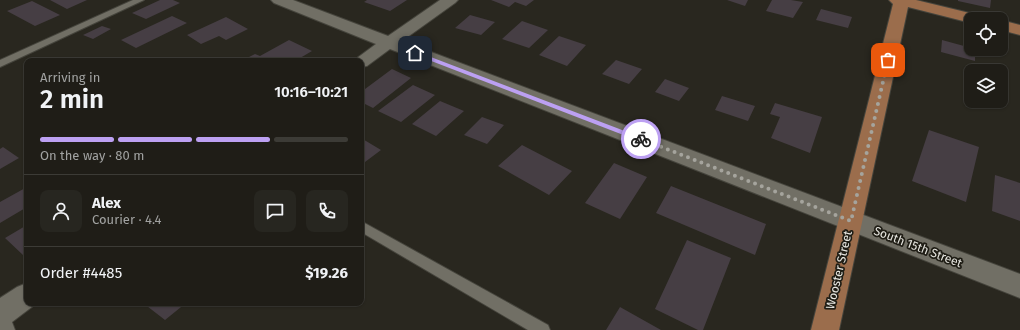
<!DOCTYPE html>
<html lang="en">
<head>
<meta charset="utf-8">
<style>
	body { margin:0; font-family:"Fira Sans",sans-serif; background:#272620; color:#f1f3f6; height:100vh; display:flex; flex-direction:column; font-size:15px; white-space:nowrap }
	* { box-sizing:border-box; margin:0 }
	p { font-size:13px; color:#a1a2a1 }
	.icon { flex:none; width:22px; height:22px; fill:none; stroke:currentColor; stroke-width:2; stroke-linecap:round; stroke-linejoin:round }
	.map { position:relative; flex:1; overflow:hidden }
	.side { position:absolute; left:24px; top:58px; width:340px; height:248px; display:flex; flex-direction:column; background:#1f1d17; border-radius:8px; box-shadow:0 1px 3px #0004,0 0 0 1px #3c3b36 }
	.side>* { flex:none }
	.controls { position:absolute; left:964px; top:12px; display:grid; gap:8px }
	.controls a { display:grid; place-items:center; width:44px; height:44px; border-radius:8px; background:#1f1d17; box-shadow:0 1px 3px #0004,0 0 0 1px #3c3b36; font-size:20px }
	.pin { position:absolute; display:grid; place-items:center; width:34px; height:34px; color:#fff; margin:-17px; border-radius:8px; box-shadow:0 2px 6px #0006 }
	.courier { position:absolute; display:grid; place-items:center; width:40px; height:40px; margin:-20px; border:3px solid #bca0f2; border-radius:50%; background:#fff; color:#222; box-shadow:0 1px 5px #0007 }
	.overview em { font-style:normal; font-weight:600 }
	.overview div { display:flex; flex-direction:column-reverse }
	.overview { display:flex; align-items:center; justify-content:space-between; height:68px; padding:0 16px }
	h1 { font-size:26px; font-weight:600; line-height:30px }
	.bar { display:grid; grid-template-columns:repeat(4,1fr); gap:6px 4px; align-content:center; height:48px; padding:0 16px }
	.bar i { height:5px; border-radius:3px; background:#3c3b36 }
	.bar .selected { background:#bca0f2 }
	.bar p { grid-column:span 4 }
	.line { display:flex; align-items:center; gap:10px; padding:0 16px; border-top:1px solid #3c3b36 }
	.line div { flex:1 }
	.round { display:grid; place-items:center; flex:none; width:42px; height:42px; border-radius:8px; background:#272620 }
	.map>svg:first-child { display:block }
	.building { fill:#463e44 }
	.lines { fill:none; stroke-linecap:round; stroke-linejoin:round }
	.service-casing { stroke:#45443c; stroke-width:2 }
	.minor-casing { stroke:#45443c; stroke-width:2 }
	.primary-casing { stroke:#45443c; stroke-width:2 }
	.service { fill:#716f65; fill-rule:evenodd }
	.minor { fill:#716f65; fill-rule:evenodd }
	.primary { fill:#9b6d4c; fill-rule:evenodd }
	.route { fill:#bca0f2 }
	.done { stroke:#a5a49d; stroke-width:4; stroke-dasharray:0 7.2 }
	.labels { text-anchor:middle; stroke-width:3.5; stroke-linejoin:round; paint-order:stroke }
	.street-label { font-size:12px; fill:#e8e7e1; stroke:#1f1d15 }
</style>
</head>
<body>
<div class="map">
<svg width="1020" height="330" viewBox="0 0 1020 330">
	<rect width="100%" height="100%" fill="#29271f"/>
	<path class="building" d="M50,0h37l-20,9z
		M160,0h13l7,3 -34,16 -14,-6z
		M367,0h40l-17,11 -26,-9z
		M491,0h43l-8,6 -11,-4 -6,5z
		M727,0h21l-3,6z
		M772,0h19l12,2 -10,16 -27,-7z
		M958,0h33l-1,8 -32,-7z
		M32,1l28,14 -25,11 -28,-15z
		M821,9l31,8 -4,11 -32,-8z
		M470,15l25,7 -14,13 -26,-7z
		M172,16l15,7 -51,25 -15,-8z
		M226,17l22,12 -22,11 -7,-4 -18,8 -14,-9z
		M522,21l26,9 -19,18 -27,-9z
		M102,26l9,3 -18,10 -10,-4z
		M559,36l27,9 -19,21 -28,-11z
		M289,40l23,11 -17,10h-54l14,-7 5,2z
		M942,40l33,9v12l-34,-9z
		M616,60l26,9 -13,15 -27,-10z
		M392,69l19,9 -38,30 -12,-6v-10z
		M665,79l24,9 -10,13 -24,-9z
		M413,85l22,10 -34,27 -23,-11z
		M722,96l33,10 -7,15 -33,-11z
		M440,101l24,10 -28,25 -24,-12z
		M775,103l47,14 -12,36 -39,-15 9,-21 -10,-3z
		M482,117l22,8 -17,19 -23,-9z
		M929,130l50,17 -13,55 -54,-21z
		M361,138l20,12 -20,15z
		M522,145l50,26 -23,24 -51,-29z
		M3,147l16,11 -19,11v-20z
		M614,163l33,14 -27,42 -35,-16z
		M995,175l25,8v38l-28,-10z
		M671,186l95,38 -11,31 -99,-42z
		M27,187v20l-27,16v-21z
		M27,225v28l-4,2 -18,-17z
		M687,240l44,18 -28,72h-5l-43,-21z
		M143,303h43l-21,17z
		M620,307l41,23h-55z"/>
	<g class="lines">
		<g class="service-casing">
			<path id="service" d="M133,0h11l-144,67v-7z
				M361,221l187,104 2,5h-22l-167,-98z"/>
		</g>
		<g class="minor-casing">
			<path id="minor" d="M271,0h22l95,36 52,-36h18l-3,3 -53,38 618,233v24l-630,-249 -23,17 -6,1v-6h-8l23,-17 -102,-41z
				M27,283v20h10l-25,19 3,8h-15v-32l17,-11z"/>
		</g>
		<g class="primary-casing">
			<path id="primary" d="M889,0h27l66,16 2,3h-13v4l-63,-16 -69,323h-28l82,-326z
				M1001,20l19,5v10l-19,-5z"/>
		</g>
		<use href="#service" class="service"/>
		<use href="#minor" class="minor"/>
		<use href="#primary" class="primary"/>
	</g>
	<path class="route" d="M415,51l228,87 1,1 -5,2 -226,-87v-1z"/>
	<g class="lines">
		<path class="done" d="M641,139l210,82 37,-161"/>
	</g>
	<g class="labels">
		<g class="street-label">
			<text transform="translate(918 247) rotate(21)" y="4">South 15th Street</text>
			<text transform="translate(839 270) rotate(-77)" y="4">Wooster Street</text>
		</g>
	</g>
</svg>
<div class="controls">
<a><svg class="icon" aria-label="locate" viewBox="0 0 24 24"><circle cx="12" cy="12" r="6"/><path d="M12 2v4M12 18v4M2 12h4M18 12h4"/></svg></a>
<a><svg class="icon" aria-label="layers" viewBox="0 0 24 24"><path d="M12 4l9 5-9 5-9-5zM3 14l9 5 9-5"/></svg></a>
</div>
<div class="pin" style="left:888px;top:60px;background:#ea580c"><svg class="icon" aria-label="bag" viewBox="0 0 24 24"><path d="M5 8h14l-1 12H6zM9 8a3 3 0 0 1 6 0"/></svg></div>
<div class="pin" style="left:415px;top:53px;background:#1f2937"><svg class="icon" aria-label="home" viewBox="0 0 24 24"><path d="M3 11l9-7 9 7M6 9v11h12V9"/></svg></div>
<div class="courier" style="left:641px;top:139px"><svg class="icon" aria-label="bike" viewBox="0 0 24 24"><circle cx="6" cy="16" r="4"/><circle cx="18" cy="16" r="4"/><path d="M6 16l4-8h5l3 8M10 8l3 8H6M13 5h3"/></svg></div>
<section class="side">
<div class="overview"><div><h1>2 min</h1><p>Arriving in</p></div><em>10:16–10:21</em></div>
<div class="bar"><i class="selected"></i><i class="selected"></i><i class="selected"></i><i></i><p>On the way · 80 m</p></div>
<div class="line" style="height:72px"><a class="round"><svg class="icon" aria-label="person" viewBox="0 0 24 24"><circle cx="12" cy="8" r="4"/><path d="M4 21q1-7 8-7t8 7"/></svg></a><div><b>Alex</b><p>Courier · 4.4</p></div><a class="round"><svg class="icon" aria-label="chat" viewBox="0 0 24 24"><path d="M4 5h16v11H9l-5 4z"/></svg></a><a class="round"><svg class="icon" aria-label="phone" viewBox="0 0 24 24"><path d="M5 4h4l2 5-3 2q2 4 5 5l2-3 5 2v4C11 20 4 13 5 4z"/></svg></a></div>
<div class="line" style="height:52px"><div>Order #4485</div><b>$19.26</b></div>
</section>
</div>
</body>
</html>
